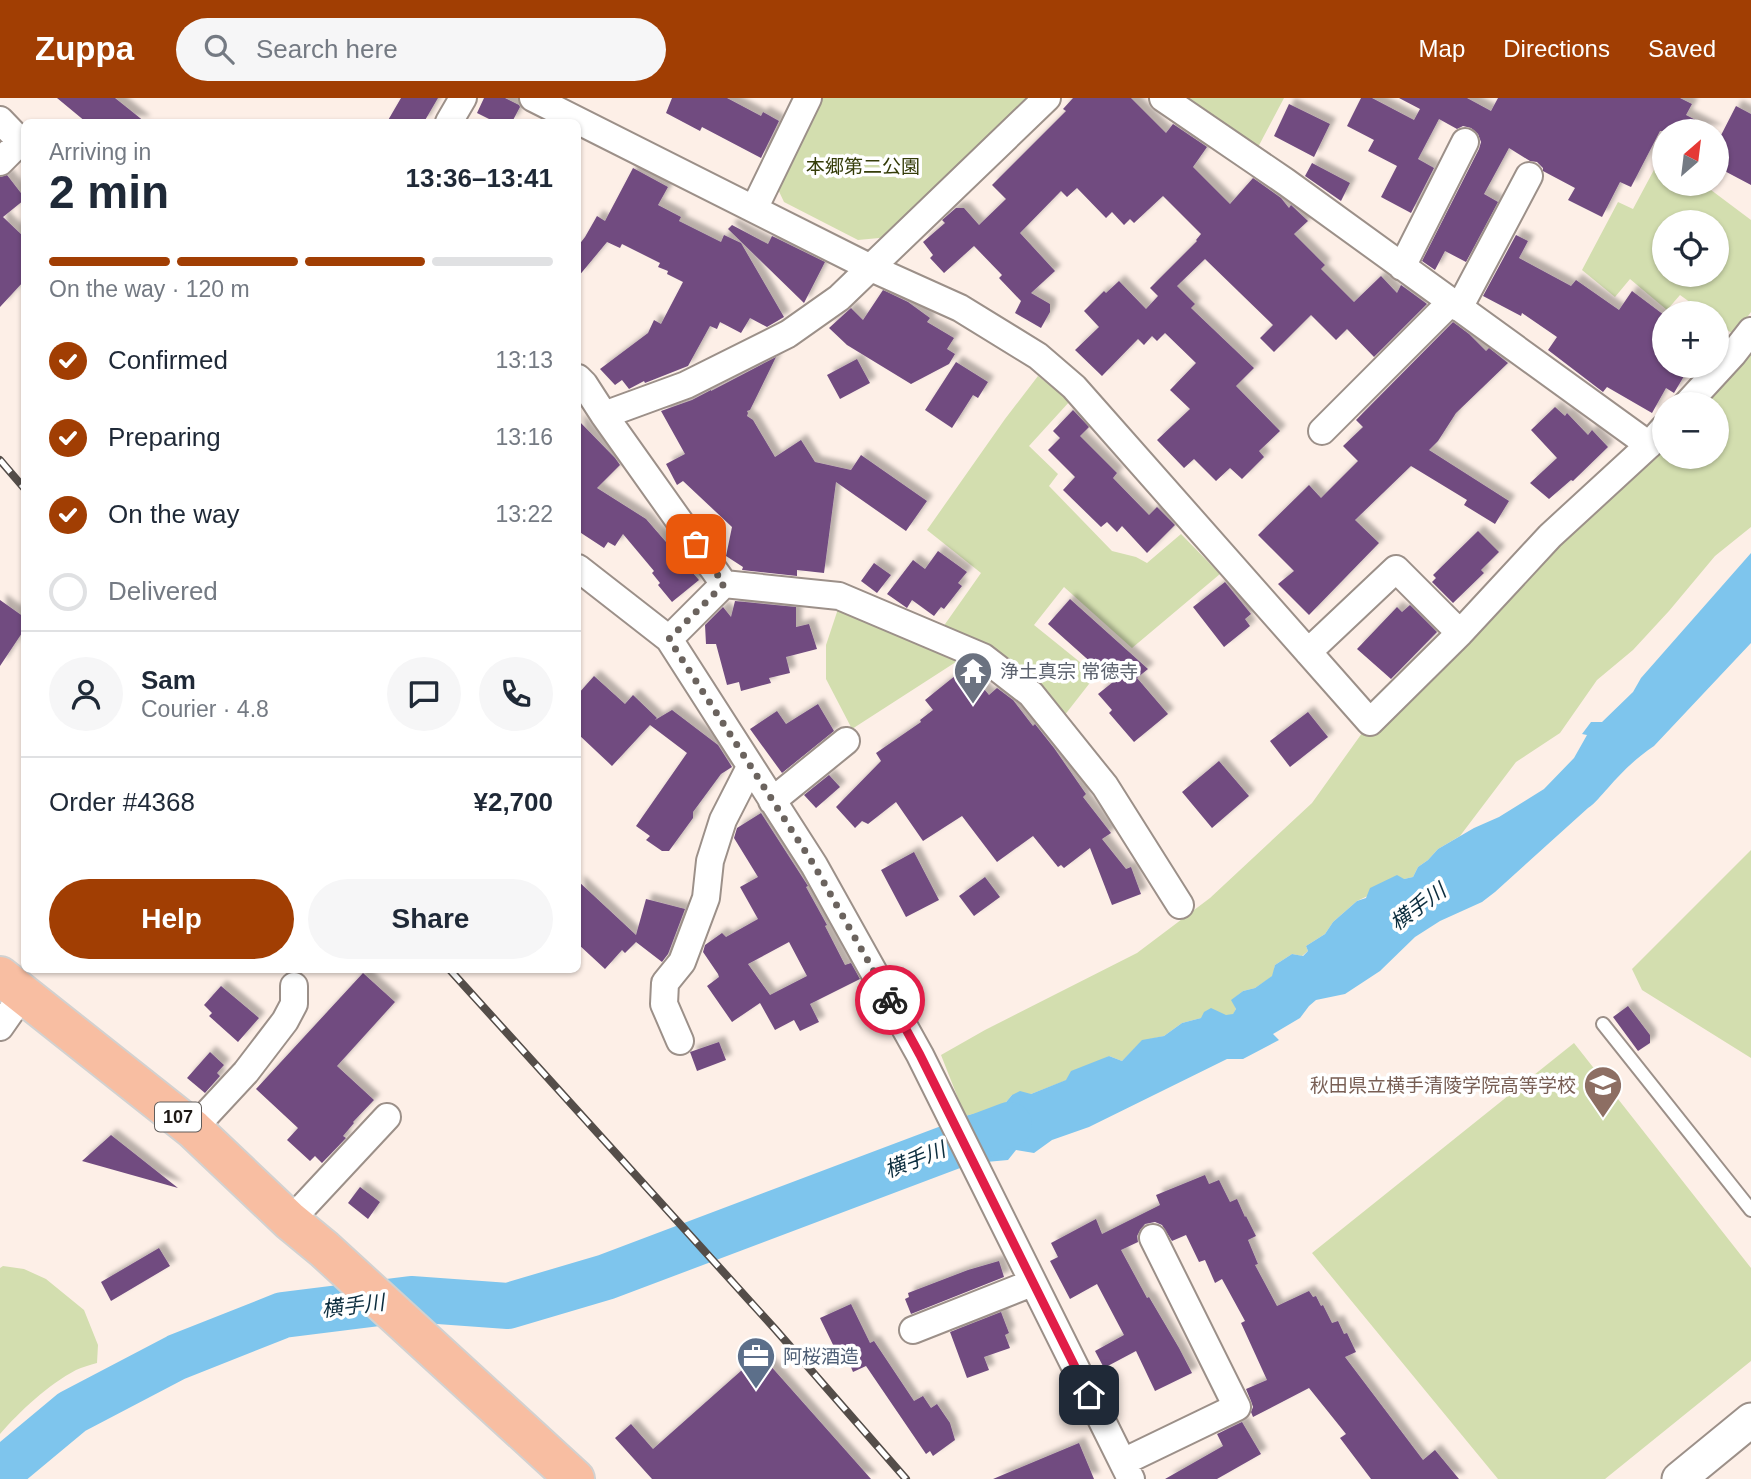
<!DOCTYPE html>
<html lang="en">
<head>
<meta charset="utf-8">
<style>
	body { margin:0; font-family:Helvetica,"Noto Sans JP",sans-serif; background:#f6f6f7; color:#1f2937; height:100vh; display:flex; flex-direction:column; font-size:26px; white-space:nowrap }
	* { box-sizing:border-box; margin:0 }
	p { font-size:23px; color:#747a83 }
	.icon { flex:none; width:38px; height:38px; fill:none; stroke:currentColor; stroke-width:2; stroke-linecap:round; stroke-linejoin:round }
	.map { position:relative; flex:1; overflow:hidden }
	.sheet { position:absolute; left:21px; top:21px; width:560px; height:854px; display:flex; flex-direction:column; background:#fff; border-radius:10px; box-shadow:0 2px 5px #0004 }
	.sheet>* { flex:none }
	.needle { width:46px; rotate:28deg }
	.fabs { position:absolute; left:1652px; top:21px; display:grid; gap:14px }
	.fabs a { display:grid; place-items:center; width:77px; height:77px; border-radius:50%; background:#fff; box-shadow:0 2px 5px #0004; font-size:35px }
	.pin { position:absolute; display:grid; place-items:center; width:60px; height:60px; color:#fff; margin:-30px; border-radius:14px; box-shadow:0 4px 10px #0006 }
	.courier { position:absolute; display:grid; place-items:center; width:70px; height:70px; margin:-35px; border:5px solid #e11d48; border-radius:50%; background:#fff; color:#222; box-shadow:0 2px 9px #0007 }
	.overview em { font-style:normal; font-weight:600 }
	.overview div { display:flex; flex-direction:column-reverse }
	.overview { display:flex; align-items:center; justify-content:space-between; height:119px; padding:0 28px }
	h1 { font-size:46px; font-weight:600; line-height:52px }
	.bar { display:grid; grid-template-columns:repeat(4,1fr); gap:10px 7px; align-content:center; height:84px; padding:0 28px }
	.bar i { height:9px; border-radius:5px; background:#e0e1e3 }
	.bar .on { background:#a13e03 }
	.bar p { grid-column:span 4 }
	.line { display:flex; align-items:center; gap:18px; padding:0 28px; border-top:2px solid #e0e1e3 }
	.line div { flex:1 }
	.round { display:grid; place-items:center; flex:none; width:74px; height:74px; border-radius:37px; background:#f6f6f7 }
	ol { padding:0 28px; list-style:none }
	li { display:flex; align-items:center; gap:21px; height:77px }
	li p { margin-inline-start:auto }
	li .icon { padding:7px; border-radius:50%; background:#a13e03; color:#fff; stroke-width:4 }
	li:last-child { color:#747a83 }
	li i { width:38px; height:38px; border:4px solid #e0e1e3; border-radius:50% }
	.button { display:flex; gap:14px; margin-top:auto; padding:14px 28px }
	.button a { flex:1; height:80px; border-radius:42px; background:#a13e03; color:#fff; font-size:28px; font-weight:600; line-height:80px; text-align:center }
	.button a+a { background:#f6f6f7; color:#1f2937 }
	header { display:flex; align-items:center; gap:42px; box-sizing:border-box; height:98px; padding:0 35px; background:#a13e03; color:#fff }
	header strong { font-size:33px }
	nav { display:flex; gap:38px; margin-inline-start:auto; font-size:24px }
	.search { width:490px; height:63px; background:#f6f6f7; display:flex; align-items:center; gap:18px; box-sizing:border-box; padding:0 24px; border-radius:38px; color:#747a83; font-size:26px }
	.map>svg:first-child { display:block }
	.green { fill:#d3deaf; fill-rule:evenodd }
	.water { fill:#7ec5ed }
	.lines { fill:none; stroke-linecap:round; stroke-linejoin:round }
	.river { stroke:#7ec5ed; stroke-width:46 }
	.building { fill:#714c80; fill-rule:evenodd; filter:url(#shadow) }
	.service-casing { stroke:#9c9089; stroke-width:16 }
	.minor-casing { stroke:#9c9089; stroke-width:30 }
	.tertiary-casing { stroke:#9c9089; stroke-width:37 }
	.trunk-casing { stroke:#d2d1d0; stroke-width:42 }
	.service { stroke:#fff; stroke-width:12 }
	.minor { stroke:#fff; stroke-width:26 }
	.tertiary { stroke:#fff; stroke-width:33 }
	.trunk { stroke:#f8bea2; stroke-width:38 }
	.rail-casing { stroke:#544d49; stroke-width:8 }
	.rail { stroke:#fff; stroke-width:5; stroke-dasharray:16; stroke-linecap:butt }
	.done { stroke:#6b635e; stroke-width:7; stroke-dasharray:0 12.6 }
	.route { stroke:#e11d48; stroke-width:9 }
	.labels { text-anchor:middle; stroke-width:7; stroke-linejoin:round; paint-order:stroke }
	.shield { fill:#fff; stroke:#615d5b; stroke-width:2 }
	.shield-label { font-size:18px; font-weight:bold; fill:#1d1815 }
	.park-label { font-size:19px; fill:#353d09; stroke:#fff }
	.worship-label { font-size:19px; fill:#5b616d; stroke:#fff; text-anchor:start }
	.education-label { font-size:19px; fill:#785e54; stroke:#fff; text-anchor:end }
	.service-label { font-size:19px; fill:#4e5e75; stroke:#fff; text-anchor:start }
	.water-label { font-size:21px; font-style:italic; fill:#0d2e3f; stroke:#fff }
</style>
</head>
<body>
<header>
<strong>Zuppa</strong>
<div class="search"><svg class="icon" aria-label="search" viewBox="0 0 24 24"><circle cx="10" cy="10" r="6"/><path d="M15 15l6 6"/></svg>Search here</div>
<nav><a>Map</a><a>Directions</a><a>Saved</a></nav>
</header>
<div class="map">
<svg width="1751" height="1381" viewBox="0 0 1751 1381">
	<defs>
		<filter id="shadow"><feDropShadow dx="6" dy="-6" stdDeviation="2" flood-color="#0004"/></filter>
	</defs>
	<rect width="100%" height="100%" fill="#fdefe7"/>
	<path class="green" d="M817,0h218l-145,139 -32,3 -74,-38 -9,-19z
		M1187,0h97l-28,53z
		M1663,55l1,1v30h39l48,36v92l-17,23 -17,-13v-9h-12l-25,-18 -13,15 -37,-31 -15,18 -33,-27 36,-68 15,7zM1664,124h53v53h-53z
		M1751,233v196l-36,29 -46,55 -36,39 -36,30 -37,53 -44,29 -56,74 -22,13 -10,11 -10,7 -5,10 -9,2 -47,22 -24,21 -8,12 -19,12 2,5 -6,5 -10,-2 -17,11 -2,11 -18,12 -12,3 -11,9 4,9 -3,6 -32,3 -19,5 -18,13 -22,5 -20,20 -13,-5 -42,24 -36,14 -19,1 -10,12 -37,9 -24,-61 44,-25 152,-77 73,-55 102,-95 58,-81 294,-294v29h53v-53h-30z
		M1038,278l32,25 -41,45 29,28 -9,12 63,65 24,6 11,6 34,-29 39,40 -88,74 -68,-61 -30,38 62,50 -32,41 -121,-89 38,-54 -54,-43 78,-111z
		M839,508l120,54 -107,69 -26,-50v-34z
		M1751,752v208l-109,-68 -10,-21z
		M1574,945l177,225v93l-146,118h-107l-186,-226z
		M3,1168l21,3 22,10 38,31 14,35 -1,18c-7,2 -15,4 -21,7 -28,15 -56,41 -76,64v-166z"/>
	<path class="water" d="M1751,455v90l-97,103c-18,12 -32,26 -46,42 -7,7 -12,15 -20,20l-93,84 -13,10 -42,19 -25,16 -35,34 -35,23 -29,6 -7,6 -9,12 -27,16 6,6 -36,19h-16l-138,68 -37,13 -18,13 -18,-3 -8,10 -22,2 -21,-46 37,-9 10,-12 8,-4 11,3 35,-14 5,-9 33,-13 5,-2 13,5 20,-21 22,-4 18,-13 19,-5 3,-6 7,-4 15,7 7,-1 3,-5 -5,-9 12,-9 12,-3 17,-12 3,-11 17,-11 11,2 5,-5 -2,-5 19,-12 8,-12 24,-21 9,-3 4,-10 27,-13 7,4 9,-2 5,-10 10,-7 10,-11 36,-21 25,-11 45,-28 30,-31 13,-23 -5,-1 9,-12h11l31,-30 8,-14z"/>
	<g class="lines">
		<path class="river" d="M0,1374l72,-60 105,-55 106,-42 128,-16 97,7 98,-29 403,-152"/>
	</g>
	<path class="building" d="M57,0h58l30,24h-59z
		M401,0h37l-14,24h-37z
		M484,0h21l14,7 1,2 -8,15h-17l-18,-9z
		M672,0h55l34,18 2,-4 16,9 -18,37 -59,-31 -2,4 -34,-18z
		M1073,0h58l35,35 7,-9 34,23 -14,20 37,37 23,-26 28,20 8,10 2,-3 17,16 -14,13 31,31 -4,4 33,33 27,-26 16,17 4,-8 26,19 -53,53 -27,-28 -11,11 -25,-25 -37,37 -14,-14 13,-13 -68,-66 -28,27 18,18 -4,4 63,60 -18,18 44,45 -21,20 5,6 -22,22 -12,-11 -14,13 -22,-22 -10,9 -27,-28 33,-31 -20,-19 26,-27 -31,-30 -8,8 -5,-5 -8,9 -6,-6 -36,37 -27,-26 24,-23 -15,-16 20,-20 2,2 13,-12 27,28 12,-13 -8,-8 47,-47 -1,-1 5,-6 -38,-38 -29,27 -4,-4 -6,6 -12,-13 -6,6 -29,-30 -10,9 -6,-6 -41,42 35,38 -24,22 19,11v8l-9,16 -26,-15 6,-12 -22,-23 3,-3 -28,-29 -30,27 -14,-15 3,-3 -10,-13 22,-19 -3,-3 14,-12h8l15,17 27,-26 -14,-14 74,-74 -3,-2z
		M1361,0h11l42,22 6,-11 -21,-11h68l24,13 7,-13h182l12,6 -6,11 31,16h-57l-29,56 -11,-5 -18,35 -34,-17 7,-12 -32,-17v-3l-6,-6 -7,-1 -21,-13 -25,46 14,8 -32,60 -21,-11 -10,19 -13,-9 57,-112 2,-7 -3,-8 -7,-6 -8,-2 -6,3 -18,-10 -21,40 16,9 -23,45 -30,-16 16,-31 -29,-15 6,-11 -27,-14z
		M1289,6l41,20 -16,33 -40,-21z
		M1736,8l15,8v71l-34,-18v-24z
		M1312,65l38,20 -9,18 -36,-25z
		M633,70l35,19 -10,18 23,12 -2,4 42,21 3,-7 17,8 43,74 -17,10 -17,-9 -9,15 -21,-11 -3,7 -7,-3 -22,40 -43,17 -1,-2 -15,8 -7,-9 -7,5 -15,-16 48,-36 6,-13 7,4 22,-42 -16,-8 1,-3 -10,-4 2,-4 -38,-19 -2,4 -13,-6 -29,35v-31l7,-9 12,-21 8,5z
		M7,77l17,22v3l-21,17 21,20v44l-24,26v-130z
		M732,127l36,19 4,-8 53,26 -21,41 -76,-74z
		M1516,137l12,6 -9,17 52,28 5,-6 43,30 13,-19 32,24v51h26l-16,27 -8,-5 -14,25 -45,-26 -4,5 -55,-42 9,-13 -35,-24 -1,3 -38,-20z
		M883,192l25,12 22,16 -3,4 27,16 -7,11 8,5 -6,10 -38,20 -64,-39 -18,-17 22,-20 12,12z
		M1453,224l16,12 17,17 3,-3 19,15 -52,50 -18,28 -9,9 80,51 -14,23 -31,-19 3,-5 -56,-34 -56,54 24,23 -70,72 -31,-31 16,-13 -36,-36 51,-50 12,13 37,-37 -15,-15 20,-19 -7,-7z
		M776,259l-26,53 -3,1 1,2 -1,3 6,4 22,37 26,-17 14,22 36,8 10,-15 66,46 -21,30 -70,-49 -12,91 -27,-3v6l-55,-6 1,-3 -17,-11 6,-29 -49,-46 -6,4 -11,-21 19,-10 -24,-43 31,-11 19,-10v1z
		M857,261l13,24 -30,16 -13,-24z
		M956,264l32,20 -10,16 -5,-3 -21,33 -27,-18z
		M1555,309l10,9 2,-3 21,22 4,-5 16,17 -35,34 -2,-1 -22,19 -19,-16 27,-25 -26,-28z
		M1073,312l16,17 -9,9 37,37 -4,5 36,37 8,-8 18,18 -28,28 -25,-27 -5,6 -10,-10 -6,5 -38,-37 12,-13 -27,-27 12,-12 -7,-7z
		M578,322l37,38 5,7 -23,23 49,31 53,61 -27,22 -14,-17 2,-2 -8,-10 2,-2 -31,-37 -8,12 -7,-4 -4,6 -26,-17z
		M1478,433l21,21 -18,18 3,3 -31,30 -21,-21 4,-4 -3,-3z
		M938,453l29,21 -9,11 4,3 -18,23 -3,-2 -7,9 -22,-16 -5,8 -20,-14 26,-34 12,9z
		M874,465l17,12 -14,18 -16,-12z
		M1225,484l26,32 -6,5 5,7 -26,21 -31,-40z
		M1070,501l78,70 -11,9 31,36 -34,28 -25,-29 3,-3 -14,-16 15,-12 -65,-58z
		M0,502l24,17v13l-24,36z
		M735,503l61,6v20l13,-3 8,25 -31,8 4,16 -21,5 2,5 -30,8 -2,-9 -12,3 -11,-41h-10l-1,-19 18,-18 8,10z
		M1410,507l27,27 -46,47 -34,-30 40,-42 5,5z
		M966,569l23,28 8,-7 16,12 20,26 2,-2 19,24 32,46 -3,3 28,36 -9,6 24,30 5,-2 10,27 -29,11 -22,-57 -26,20 -3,-3 -3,2 -25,-31 -36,26 -35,-46 -39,25 -27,-39 -28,22 -6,-3 -7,7 -19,-21 45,-46 -5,-8 45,-31 -1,-2 13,-10 -8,-10z
		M594,578l31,28 8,-9 24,23 -2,2 17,-10 46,35 14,22 -11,7 -28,38v6l-24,33h-7l-16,-11 4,-4 -14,-10 51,-73 -37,-28 -38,41 -34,-32v-40z
		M818,606l16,27 -52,42 -32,-44 27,-18 9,13z
		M1308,614l20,25 -38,30 -20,-26z
		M1219,663l30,35 -37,32 -30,-36z
		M829,677l11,12 -24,21 -12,-13z
		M761,715l47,73 -2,1 21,38 -2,1 20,39 6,-2 9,16 -50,25 9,18 -19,9 -6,-11 -19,10 -15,-27 -28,19 -25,-36 12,-9 -1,-3 -15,-22 2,-7 17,-12 4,4 32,-18 -18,-32 18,-10 -24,-39 3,-10zM789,844l18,34 -37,19 -22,-31z
		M914,754l25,48 -33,17 -25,-47z
		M985,779l15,20 -26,19 -15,-20z
		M578,783l58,54 10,-36 39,10 -17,45 -6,8 -26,-20 -11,11 -3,-3 -17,19 -27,-25z
		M363,875l32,29 -58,64 37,34 -21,22 1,1 -11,13 3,2 -24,25 -7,-7 -5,5 -23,-21 11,-12 -42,-39z
		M221,888l38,32 -21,24 -29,-26 3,-3 -8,-8z
		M1628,908l22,29v8l-12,8 -25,-34z
		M719,944l7,18 -29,11 -7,-19z
		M210,954l14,13 -7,8 3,3 -15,17 -18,-15z
		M111,1037l67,53 -96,-27z
		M1205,1077l4,9 10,-4 11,22 7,-3 8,18 1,-1 10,20 -8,4 10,24 -3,1 22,41 32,-15 4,6 3,-1 5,10 2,-1 9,18 6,-2 6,13 3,-1 9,19 -11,5 78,103 12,-10 24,29h-88l-31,-41 6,-4 -37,-46 -56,29 -2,-5 2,-5 -2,-6 -5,-12 21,-9 -26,-57 4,-2 -23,-42 -7,4 -10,-23 -6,2 -13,-27 -14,6 -10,-16 -7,-3 -10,2 -5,6 -3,6 1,6 -17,8 26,48 2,-1 30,51 13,25 -37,18 -19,-40 -32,17 -9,-17 29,-16 -27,-51 -27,15 -20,-38 8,-4 -7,-14 45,-24 6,15 58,-29 -4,-10z
		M360,1089l20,15 -12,17 -20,-16z
		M159,1150l11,18 -59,35 -10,-19z
		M999,1163l5,16 -93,37 -6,-15 4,-2 -1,-4 60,-23z
		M851,1206l19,39 4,-2 40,60 9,-5 8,12 6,-4 13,19 5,17 -22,16 -3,-5 -4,3 -60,-88 -13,6 -9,-22 -7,3 -17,-35z
		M1001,1214l8,21 -4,2 5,13 -26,9 5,13 -22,8 -17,-46z
		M760,1256l111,125h-219l-37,-41 16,-14 22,25z
		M1242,1324l19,32 -44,25h-52l58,-33 -6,-12z
		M1079,1345l15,36h-101z"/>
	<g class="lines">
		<g class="service-casing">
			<path id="service" d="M1603,926l148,186"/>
		</g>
		<g class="minor-casing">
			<path id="minor" d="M533,0l336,169 91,41 78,48 36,31 296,335 90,-89 90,-97 99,-91 15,-17
				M1163,0l123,84 363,263
				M0,22l24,25
				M449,24l14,-24
				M0,64l21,-21
				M754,111l54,-111
				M1402,169l63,-125
				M1459,210l70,-132
				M578,280l6,6 20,31 120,169 115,12 144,61 48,37 74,92 75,119
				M1687,306l46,-50 18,-23
				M604,317l82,-30 102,-51 51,-36 208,-200
				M1322,333l129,-129
				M578,470l91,71 145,226 106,190 211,424
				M669,541l55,-55
				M1308,554l88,-83 64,64
				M772,703l74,-60
				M0,929l23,-33
				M680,943l-16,-37 1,-21 17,-21 24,-64 4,-37 13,-41 27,-53
				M193,1031l53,-57 39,-51 9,-17v-18
				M290,1123l97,-104
				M913,1232l119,-47
				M1123,1364l114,-55 -84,-169"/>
		</g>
		<g class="tertiary-casing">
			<path id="tertiary" d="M1679,1381l72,-59"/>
		</g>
		<g class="trunk-casing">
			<path id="trunk" d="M0,878l193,153 97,92 34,28 251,230"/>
		</g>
		<use href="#service" class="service"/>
		<use href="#minor" class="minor"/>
		<use href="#tertiary" class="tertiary"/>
		<use href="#trunk" class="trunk"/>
		<g class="rail-casing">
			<path id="rail" d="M0,362l24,28
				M450,872l325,359 131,150"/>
		</g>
		<use href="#rail" class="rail"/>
	</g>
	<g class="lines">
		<path class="done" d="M696,446l28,40 -55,55 145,226 76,135"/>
		<path class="route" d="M890,902l30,55 169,340"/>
	</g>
	<defs>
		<g id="temple-pin" transform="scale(2.0125)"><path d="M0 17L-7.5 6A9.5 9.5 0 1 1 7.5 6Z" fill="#6b7280" stroke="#fff"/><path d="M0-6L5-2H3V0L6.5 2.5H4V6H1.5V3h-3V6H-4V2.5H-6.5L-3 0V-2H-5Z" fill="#fff"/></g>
		<g id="school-pin" transform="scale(2.0125)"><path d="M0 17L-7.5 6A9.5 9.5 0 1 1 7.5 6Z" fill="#8d6e63" stroke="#fff"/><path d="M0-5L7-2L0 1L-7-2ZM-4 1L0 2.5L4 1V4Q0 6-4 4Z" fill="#fff"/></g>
		<g id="office-pin" transform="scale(2.0125)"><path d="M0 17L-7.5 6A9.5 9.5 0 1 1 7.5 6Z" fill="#5c6f8a" stroke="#fff"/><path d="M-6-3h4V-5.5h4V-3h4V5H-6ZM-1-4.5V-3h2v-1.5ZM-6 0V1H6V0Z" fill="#fff"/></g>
	</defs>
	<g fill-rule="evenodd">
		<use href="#temple-pin" x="973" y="573"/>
		<use href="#school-pin" x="1603" y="987"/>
		<use href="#office-pin" x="756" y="1258"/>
	</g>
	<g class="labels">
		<rect class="shield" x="155" y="1004.5" width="46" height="29" rx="5"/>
		<g class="shield-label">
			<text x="178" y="1025">107</text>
		</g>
		<g class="park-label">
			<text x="863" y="75">本郷第二公園</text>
		</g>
		<g class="worship-label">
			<text x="1000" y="580">浄土真宗 常徳寺</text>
		</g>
		<g class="education-label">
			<text x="1576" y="994">秋田県立横手清陵学院高等学校</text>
		</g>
		<g class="service-label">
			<text x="783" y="1265">阿桜酒造</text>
		</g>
		<g class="water-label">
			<text transform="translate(1418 809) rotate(-36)" y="7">横手川</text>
			<text transform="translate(915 1062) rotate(-21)" y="7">横手川</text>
			<text transform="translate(353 1208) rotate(-7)" y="7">横手川</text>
		</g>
	</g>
</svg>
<div class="fabs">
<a><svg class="needle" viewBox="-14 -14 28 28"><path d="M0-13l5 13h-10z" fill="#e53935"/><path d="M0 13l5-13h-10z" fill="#747a83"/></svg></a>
<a><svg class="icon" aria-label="locate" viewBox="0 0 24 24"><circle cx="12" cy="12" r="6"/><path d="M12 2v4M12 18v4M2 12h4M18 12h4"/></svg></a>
<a>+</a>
<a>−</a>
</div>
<div class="pin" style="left:696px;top:446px;background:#ea580c"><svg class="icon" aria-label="bag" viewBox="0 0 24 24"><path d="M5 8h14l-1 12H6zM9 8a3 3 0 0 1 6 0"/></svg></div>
<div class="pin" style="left:1089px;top:1297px;background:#1f2937"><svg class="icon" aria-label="home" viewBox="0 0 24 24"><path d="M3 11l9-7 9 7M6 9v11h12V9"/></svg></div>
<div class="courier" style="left:890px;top:902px"><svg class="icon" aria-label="bike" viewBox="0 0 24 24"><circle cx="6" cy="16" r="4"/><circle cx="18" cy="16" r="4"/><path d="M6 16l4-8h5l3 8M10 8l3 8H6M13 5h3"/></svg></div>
<section class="sheet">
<div class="overview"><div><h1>2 min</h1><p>Arriving in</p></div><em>13:36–13:41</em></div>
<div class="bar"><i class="on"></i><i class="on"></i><i class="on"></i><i></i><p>On the way · 120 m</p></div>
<ol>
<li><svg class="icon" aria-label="check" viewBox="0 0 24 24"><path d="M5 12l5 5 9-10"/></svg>Confirmed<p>13:13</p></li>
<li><svg class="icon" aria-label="check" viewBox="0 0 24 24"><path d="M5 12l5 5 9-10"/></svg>Preparing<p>13:16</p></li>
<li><svg class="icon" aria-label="check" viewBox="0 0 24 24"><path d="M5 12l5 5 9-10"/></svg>On the way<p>13:22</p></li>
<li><i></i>Delivered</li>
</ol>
<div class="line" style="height:126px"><a class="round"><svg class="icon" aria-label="person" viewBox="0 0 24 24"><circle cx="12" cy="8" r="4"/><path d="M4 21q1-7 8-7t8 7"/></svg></a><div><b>Sam</b><p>Courier · 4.8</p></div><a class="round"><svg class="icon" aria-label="chat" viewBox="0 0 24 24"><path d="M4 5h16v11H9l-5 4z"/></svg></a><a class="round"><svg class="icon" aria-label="phone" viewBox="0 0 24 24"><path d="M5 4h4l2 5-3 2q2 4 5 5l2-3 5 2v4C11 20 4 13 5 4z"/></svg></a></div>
<div class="line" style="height:91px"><div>Order #4368</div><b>¥2,700</b></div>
<div class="button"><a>Help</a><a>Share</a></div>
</section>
</div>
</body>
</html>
